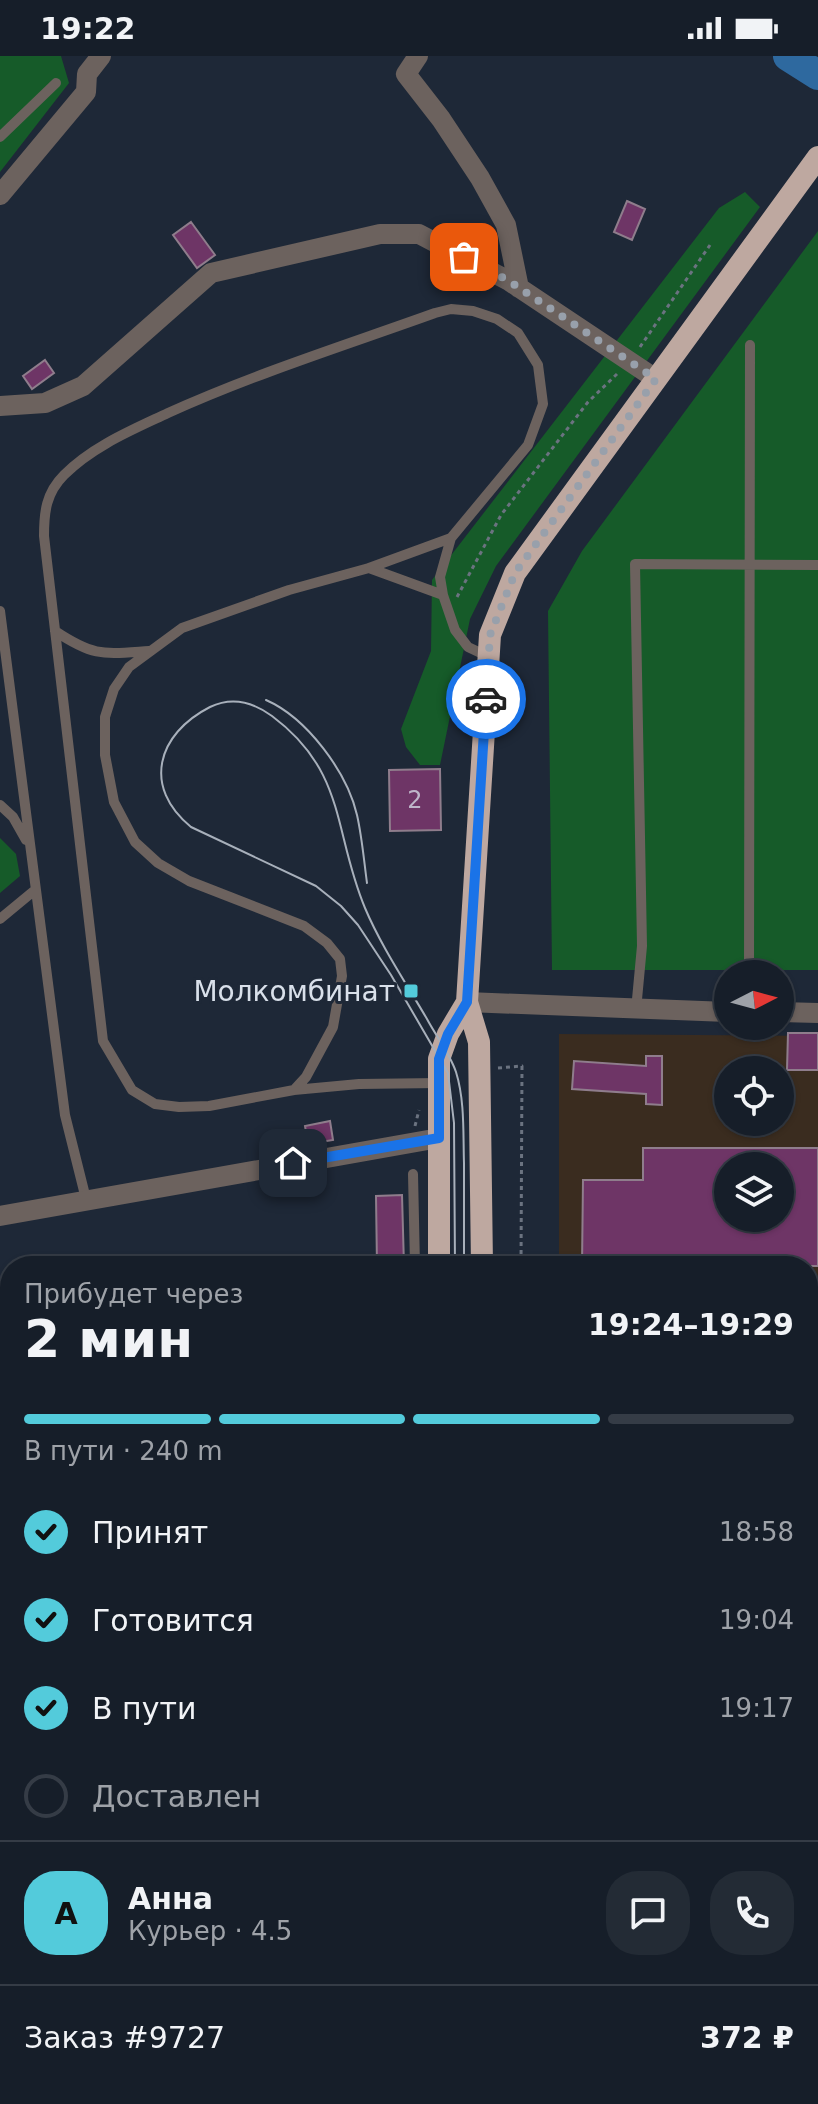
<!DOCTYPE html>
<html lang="ru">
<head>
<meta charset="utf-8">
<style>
	body { margin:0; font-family:"DejaVu Sans",sans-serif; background:#232b35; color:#f1f3f6; height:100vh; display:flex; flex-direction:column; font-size:30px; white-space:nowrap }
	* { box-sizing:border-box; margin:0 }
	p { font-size:26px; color:#9ea2a8 }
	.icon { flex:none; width:44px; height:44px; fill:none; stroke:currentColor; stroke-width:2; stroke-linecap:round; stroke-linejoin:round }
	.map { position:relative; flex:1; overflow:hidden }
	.side { position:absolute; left:0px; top:1200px; width:818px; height:848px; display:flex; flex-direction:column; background:#161e29; border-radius:32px 32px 0 0; box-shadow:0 2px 6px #0004,0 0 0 2px #353c46 }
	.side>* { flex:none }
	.needle { width:52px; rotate:84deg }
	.fabs { position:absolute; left:714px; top:904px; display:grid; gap:16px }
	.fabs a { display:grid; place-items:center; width:80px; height:80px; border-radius:50%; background:#161e29; box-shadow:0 2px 6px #0004,0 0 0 2px #353c46; font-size:40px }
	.pin { position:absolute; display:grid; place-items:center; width:68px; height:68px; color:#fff; margin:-34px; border-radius:16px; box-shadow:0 4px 12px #0006 }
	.courier { position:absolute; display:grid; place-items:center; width:80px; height:80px; margin:-40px; border:6px solid #1a73e8; border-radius:50%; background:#fff; color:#222; box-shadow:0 2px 10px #0007 }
	.summary em { font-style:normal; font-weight:600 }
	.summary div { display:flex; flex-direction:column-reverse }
	.summary { display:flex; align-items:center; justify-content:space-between; height:136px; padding:0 24px }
	h1 { font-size:52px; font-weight:600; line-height:60px }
	.bar { display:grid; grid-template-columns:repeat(4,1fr); gap:12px 8px; align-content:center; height:96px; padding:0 24px }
	.bar i { height:10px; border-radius:6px; background:#353c46 }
	.bar .on { background:#53cbdb }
	.bar p { grid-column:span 4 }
	.line { display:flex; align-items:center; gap:20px; padding:0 24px; border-top:2px solid #353c46 }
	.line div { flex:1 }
	.round { display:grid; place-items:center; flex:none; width:84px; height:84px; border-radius:32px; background:#232b35 }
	ol { padding:0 24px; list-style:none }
	li { display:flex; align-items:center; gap:24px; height:88px }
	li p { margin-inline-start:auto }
	li .icon { padding:8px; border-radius:50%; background:#53cbdb; color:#111; stroke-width:4 }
	li:last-child { color:#9ea2a8 }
	li i { width:44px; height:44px; border:4px solid #353c46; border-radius:50% }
	.status { display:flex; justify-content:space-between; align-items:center; height:56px; padding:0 40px; background:#161e29; direction:ltr }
	.status svg { height:22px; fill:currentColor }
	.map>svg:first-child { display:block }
	.commercial { fill:#362a38 }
	.industrial { fill:#3a2c1f; fill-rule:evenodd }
	.green { fill:#165b29 }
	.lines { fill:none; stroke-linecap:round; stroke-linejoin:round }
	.river { stroke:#2e699f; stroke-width:30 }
	.building { fill:#6e3566; stroke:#8f7d8c; stroke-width:2; fill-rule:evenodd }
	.path { stroke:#6b7380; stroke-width:3; stroke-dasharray:4 4; stroke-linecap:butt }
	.service { stroke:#6c625e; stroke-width:10 }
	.minor { stroke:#6c625e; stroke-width:20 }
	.trunk { stroke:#bea8a0; stroke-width:22 }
	.tram { stroke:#a8b0bb; stroke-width:2 }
	.done { stroke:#98a0ab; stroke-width:8; stroke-dasharray:0 14.4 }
	.route { stroke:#1a73e8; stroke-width:10 }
	.poi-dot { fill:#53cbdb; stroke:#1e2837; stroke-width:3 }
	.labels { text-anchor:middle; stroke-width:6; stroke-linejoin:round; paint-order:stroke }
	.number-label { font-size:24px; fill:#beb5c9 }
	.poi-label { font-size:28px; fill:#d9e0ea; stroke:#1e2837; text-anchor:end }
</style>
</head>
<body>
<div class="status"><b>19:22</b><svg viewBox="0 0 49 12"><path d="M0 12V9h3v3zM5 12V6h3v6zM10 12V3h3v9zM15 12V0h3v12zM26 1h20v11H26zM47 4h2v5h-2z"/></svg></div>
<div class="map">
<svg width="818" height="2048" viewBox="0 0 818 2048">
	<rect width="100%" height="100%" fill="#1e2837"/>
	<path class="commercial" d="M158,2038h150l-1,10h-149z"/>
	<path class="industrial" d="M559,978l259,2v774h-10v-544h-249zM728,1014h52v52h-52zM728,1110h52v52h-52z
		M0,1418h10v620h130v10h-140z
		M808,1819h10v229h-266v-10h256z"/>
	<path class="green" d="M0,0h61l8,27 -69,89z
		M745,136l15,15 -264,359 -26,53 -30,146h-20l-14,-18 -5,-18 30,-78 1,-71 287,-372z
		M818,175v739h-266l-4,-359 34,-60z
		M0,782l16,16 4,22 -20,17z"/>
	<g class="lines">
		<path class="river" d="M788,0l30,19"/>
	</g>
	<path class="building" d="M627,145l18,8 -13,31 -18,-8z
		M191,166l24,33 -18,13 -24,-33z
		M45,304l9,13 -22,16 -9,-13z
		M440,713l1,61 -51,1 -1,-61z
		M788,977h30v37h-31z
		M646,1000h16v49l-16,-1v-10l-74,-5 2,-28 72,5z
		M330,1065l3,19 -25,4 -3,-18z
		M643,1092h175v118h-236l1,-86h60zM728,1110h52v52h-52z
		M402,1139l2,71h-27l-1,-70z"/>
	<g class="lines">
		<path class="path" d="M640,291l70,-102
			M457,541l44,-82 87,-113 29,-28
			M498,1012l24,-2 -1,200
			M415,1070l4,-16
			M808,1813h10"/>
		<path class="service" d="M0,81l56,-54
			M451,482l-11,39 3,18 12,35 13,17 19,9
			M369,512l82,-30 77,-93 15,-41 -5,-39 -20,-32 -21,-14 -24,-8 -22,-2 -16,4c-89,32 -181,61 -267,100 -36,17 -75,33 -104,62 -18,18 -20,37 -20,61l59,505 29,49 23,14 24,3 30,-1 85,-16 12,-13 27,-50 9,-51 -2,-17 -13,-16 -23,-17 -115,-45 -31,-18 -23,-21 -21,-40 -9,-47v-38l9,-28 15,-22 53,-39 107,-38 80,-22 74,27
			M0,555l65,504 21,84
			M55,575c39,26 48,23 94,20
			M0,749l13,12 13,23
			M0,863l35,-29
			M749,918l1,-629
			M636,954l6,-64 -7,-382 183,1
			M294,1034l65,-6 80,-1
			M413,1118l2,92
			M808,1794h10
			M0,1795h10
			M169,2038l1,10
			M295,2048v-10"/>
		<path class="minor" d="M418,0l-12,18 35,45 39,59 26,47 13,63
			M0,139l86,-103 1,-18 14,-18
			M0,350l45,-3 38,-17 128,-113 169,-39h39l90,47 147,98
			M467,946l261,10
			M780,956l38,1
			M0,1160l439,-78"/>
		<path class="trunk" d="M439,1210v-207l9,-25 19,-32
			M482,1210l-3,-224 -12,-40 23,-367 25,-62 303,-416
			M439,2038v10
			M482,2048v-10"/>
		<path class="tram" d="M266,644c41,18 81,72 91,115 5,22 7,46 10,68
			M455,1210l-1,-143 -6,-50 -57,-98 -33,-50 -17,-19 -25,-20 -125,-59c-49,-40 -34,-93 19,-120 23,-11 43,-5 62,9 75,56 61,116 93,192 16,38 41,75 62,111 9,17 23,35 29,53 9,29 7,62 8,91 0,34 0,69 0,103
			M456,2048v-10"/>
	</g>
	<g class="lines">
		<path class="done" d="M464,201l45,24 147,98 -141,194 -25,62 -4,64"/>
		<path class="route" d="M293,1107l146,-25v-79l9,-25 19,-32 19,-303"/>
	</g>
	<rect class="poi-dot" x="403" y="927" width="16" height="16" rx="4"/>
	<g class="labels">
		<g class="number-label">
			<text x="415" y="752">2</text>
		</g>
		<g class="poi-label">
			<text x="395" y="945">Молкомбинат</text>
		</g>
	</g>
</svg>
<div class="fabs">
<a><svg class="needle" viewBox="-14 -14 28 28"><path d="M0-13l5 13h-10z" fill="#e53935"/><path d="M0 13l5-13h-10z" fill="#9ea2a8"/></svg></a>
<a><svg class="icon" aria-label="locate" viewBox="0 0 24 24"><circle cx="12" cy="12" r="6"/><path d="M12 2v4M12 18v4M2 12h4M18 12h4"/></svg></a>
<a><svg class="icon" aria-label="layers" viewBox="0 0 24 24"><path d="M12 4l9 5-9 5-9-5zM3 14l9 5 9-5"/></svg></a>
</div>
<div class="pin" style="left:464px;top:201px;background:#ea580c"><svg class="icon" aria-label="bag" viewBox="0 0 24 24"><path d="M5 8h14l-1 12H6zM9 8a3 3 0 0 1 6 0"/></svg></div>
<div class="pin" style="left:293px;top:1107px;background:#1f2937"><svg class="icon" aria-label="home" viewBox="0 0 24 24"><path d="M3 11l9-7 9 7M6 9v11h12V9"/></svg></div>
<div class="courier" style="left:486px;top:643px"><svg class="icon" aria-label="car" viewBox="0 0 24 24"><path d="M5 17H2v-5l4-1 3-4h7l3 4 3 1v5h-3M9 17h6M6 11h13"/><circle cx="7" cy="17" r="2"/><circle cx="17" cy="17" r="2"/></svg></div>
<section class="side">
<div class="summary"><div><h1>2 мин</h1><p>Прибудет через</p></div><em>19:24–19:29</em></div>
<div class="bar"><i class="on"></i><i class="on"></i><i class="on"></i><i></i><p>В пути · 240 m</p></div>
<ol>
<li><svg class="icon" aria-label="check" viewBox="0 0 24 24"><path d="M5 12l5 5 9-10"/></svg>Принят<p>18:58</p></li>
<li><svg class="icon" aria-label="check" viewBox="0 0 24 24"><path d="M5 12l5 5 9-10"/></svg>Готовится<p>19:04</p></li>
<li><svg class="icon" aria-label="check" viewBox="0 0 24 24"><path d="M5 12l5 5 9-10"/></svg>В пути<p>19:17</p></li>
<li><i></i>Доставлен</li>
</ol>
<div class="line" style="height:144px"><b class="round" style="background:#53cbdb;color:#111">А</b><div><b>Анна</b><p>Курьер · 4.5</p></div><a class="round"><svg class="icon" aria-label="chat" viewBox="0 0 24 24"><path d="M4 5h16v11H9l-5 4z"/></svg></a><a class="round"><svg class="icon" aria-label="phone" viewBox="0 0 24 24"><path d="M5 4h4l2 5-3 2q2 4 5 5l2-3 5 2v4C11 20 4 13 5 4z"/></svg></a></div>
<div class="line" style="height:104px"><div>Заказ #9727</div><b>372 ₽</b></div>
</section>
</div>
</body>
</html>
